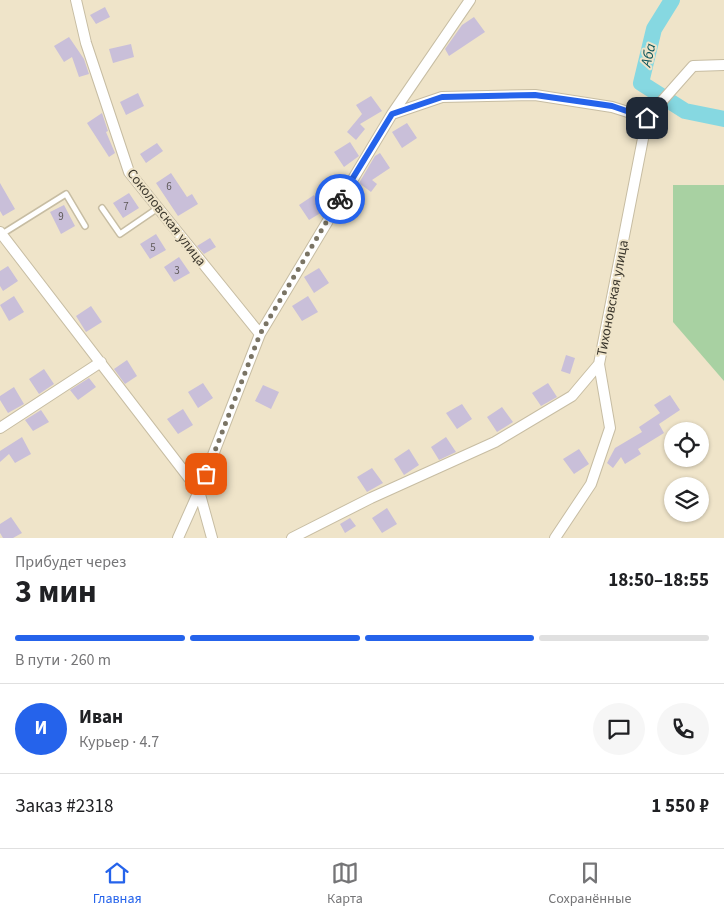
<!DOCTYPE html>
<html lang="ru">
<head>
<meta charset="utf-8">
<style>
	body { margin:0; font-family:"Source Sans 3",sans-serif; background:#f6f6f6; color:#202124; height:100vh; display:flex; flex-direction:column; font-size:19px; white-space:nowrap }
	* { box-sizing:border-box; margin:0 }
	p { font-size:16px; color:#757577 }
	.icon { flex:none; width:28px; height:28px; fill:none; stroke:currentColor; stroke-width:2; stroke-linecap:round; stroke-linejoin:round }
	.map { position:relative; height:538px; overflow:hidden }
	.side { display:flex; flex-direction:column; background:#fff; flex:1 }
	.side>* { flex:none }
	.controls { position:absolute; left:664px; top:422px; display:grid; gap:10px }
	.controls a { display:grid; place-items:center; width:45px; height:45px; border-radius:50%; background:#fff; box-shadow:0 1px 4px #0004; font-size:25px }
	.pin { position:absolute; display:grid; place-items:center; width:42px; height:42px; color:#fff; margin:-21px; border-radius:10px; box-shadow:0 2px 8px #0006 }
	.courier { position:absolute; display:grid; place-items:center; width:50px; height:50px; margin:-25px; border:4px solid #2563eb; border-radius:50%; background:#fff; color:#222; box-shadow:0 1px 6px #0007 }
	.overview em { font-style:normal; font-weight:700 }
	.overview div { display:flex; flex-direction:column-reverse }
	.overview { display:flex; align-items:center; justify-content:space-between; height:85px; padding:0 15px }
	h1 { font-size:32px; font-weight:700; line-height:38px }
	.bar { display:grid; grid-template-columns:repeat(4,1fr); gap:8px 5px; align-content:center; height:60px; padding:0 15px }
	.bar i { height:6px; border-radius:4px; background:#e0e0e0 }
	.bar .current { background:#2563eb }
	.bar p { grid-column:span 4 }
	.line { display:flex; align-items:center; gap:12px; padding:0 15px; border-top:1px solid #e0e0e0 }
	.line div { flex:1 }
	.round { display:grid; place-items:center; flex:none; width:52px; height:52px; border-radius:26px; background:#f6f6f6 }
	.dock { display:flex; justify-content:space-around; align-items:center; height:70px; border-top:1px solid #e0e0e0; background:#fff; font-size:14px; color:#757577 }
	.dock a { display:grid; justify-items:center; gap:2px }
	.dock .current { color:#2563eb }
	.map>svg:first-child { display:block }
	.green { fill:#a8d1a2 }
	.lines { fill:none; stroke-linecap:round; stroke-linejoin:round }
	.river { stroke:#86d8e1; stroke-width:16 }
	.building { fill:#c9bfd9 }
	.lane-casing { stroke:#c7bda3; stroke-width:8 }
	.street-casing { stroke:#c7bda3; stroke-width:12 }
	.lane { stroke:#fff; stroke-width:5 }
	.street { stroke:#fff; stroke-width:10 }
	.done { stroke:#7a7464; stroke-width:5; stroke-dasharray:0 9 }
	.route { stroke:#2563eb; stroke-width:6 }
	.labels { text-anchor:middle; stroke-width:4; stroke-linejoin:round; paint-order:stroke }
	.number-label { font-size:11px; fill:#5e5958 }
	.street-label { font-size:14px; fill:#3b372d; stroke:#efe4c9 }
	.water-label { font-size:15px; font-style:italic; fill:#0a545a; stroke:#efe4c9 }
</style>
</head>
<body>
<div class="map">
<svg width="724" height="538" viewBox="0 0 724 538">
	<rect width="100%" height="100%" fill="#efe4c9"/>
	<path class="green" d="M673,185h51v196l-51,-59z"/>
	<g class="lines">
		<path class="river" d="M672,0l-18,29 -13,54 44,28 39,8"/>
	</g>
	<path class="building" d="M105,7l5,10 -14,7 -6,-9z
		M474,17l11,15 -36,24 -4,-7 17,-24z
		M69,37l15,22 5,15 -10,3 -7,-20 -8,5 -10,-16z
		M131,44l3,13 -21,6 -4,-14z
		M138,93l6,13 -18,9 -6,-13z
		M371,96l11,15 -22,13 5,5 -9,11 -9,-8 15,-18 -6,-9z
		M102,113l6,18 -2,1 9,21 -6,4 -22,-34z
		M407,123l10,15 -15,10 -10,-16z
		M350,142l9,14 -15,11 -10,-15z
		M157,143l6,8 -17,12 -6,-9z
		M380,153l10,15 -18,12 5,4 -6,8 -12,-9 16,-27z
		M171,173l16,24 5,-3 6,10 -20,12 -22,-33z
		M0,183l15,26 -12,7 -3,-5z
		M129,193l10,15 -16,10 -10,-15z
		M314,195l10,16 -15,9 -10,-15z
		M64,205l11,21 -14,8 -11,-22z
		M156,234l10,16 -16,9 -10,-15z
		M210,238l6,9 -12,7 -7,-8z
		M179,257l11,16 -16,9 -10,-15z
		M8,266l10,15 -15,10 -3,-5v-15z
		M319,268l10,15 -15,10 -10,-16z
		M14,296l10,16 -15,9 -9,-16z
		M308,296l10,16 -16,9 -10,-15z
		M91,306l11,16 -16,10 -10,-16z
		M566,355l9,3 -5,16 -9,-3z
		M127,360l10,16 -12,8 -11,-15z
		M44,369l10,15 -15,10 -10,-15z
		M89,378l7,9 -18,13 -8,-10z
		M203,383l10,15 -15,10 -10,-16z
		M548,383l9,14 -16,9 -9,-13z
		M263,385l16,7 -8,17 -16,-8z
		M14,387l10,17 -16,9 -8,-13v-4z
		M670,395l10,15 -21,14 5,9 -26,16 3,5 -16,10 -4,-7 -8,11 -6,-5 8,-15 27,-16 -3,-5 21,-14 -6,-8z
		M462,404l10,15 -15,10 -11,-16z
		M502,407l11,15 -16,10 -10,-15z
		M183,409l10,16 -15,9 -11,-15z
		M41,410l8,12 -16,9 -8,-11z
		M22,437l9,17 -16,9 -6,-9 -9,8v-11z
		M446,437l10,15 -17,8 -8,-13z
		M409,449l10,16 -15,10 -10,-16z
		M579,449l10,15 -15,10 -11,-15z
		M372,468l11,15 -16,9 -10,-15z
		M387,508l10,16 -15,9 -10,-15z
		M11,517l11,16 -9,5h-10l-3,-5v-9z
		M350,518l6,8 -11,7 -5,-9z"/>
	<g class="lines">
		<g class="lane-casing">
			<path id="lane" d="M102,208l18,26 38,-26
				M2,234l64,-40 19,32"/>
		</g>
		<g class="street-casing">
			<path id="street" d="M76,0l10,43 43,129 131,162
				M392,114l50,-17 93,-2 77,12 35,11 46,-52 31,-1
				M0,232l199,259 13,47
				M0,428l101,-66
				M178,538l21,-47 61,-157 132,-220 78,-114
				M292,538l79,-40 124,-56 77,-46 27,-32 48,-246
				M555,538l36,-54 19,-56 -11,-64"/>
		</g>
		<use href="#lane" class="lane"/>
		<use href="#street" class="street"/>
	</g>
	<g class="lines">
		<path class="done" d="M206,474l54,-140 80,-135"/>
		<path class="route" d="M340,199l52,-85 50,-17 93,-2 77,11 35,12"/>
	</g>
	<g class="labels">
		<g class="number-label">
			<text x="169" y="190">6</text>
			<text x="126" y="210">7</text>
			<text x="61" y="220">9</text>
			<text x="153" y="251">5</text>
			<text x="177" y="274">3</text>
		</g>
		<g class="street-label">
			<text transform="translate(167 217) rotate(52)" y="5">Соколовская улица</text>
			<text transform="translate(612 298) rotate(-79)" y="5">Тихоновская улица</text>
		</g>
		<g class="water-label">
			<text transform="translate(648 55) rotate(-77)" y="5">Аба</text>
		</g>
	</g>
</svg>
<div class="controls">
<a><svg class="icon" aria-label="locate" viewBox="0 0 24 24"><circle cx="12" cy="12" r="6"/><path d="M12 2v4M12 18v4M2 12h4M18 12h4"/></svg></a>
<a><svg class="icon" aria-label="layers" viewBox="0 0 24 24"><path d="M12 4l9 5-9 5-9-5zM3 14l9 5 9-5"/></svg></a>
</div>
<div class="pin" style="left:206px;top:474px;background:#ea580c"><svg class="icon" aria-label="bag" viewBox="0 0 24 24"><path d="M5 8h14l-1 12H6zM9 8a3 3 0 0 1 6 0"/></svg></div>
<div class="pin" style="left:647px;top:118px;background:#1f2937"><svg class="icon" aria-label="home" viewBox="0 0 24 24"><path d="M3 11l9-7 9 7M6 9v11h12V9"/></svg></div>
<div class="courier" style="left:340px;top:199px"><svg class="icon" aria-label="bike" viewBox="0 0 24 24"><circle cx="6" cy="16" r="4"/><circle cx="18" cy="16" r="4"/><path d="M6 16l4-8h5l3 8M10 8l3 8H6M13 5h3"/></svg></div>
</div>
<section class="side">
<div class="overview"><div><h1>3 мин</h1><p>Прибудет через</p></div><em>18:50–18:55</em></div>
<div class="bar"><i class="current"></i><i class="current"></i><i class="current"></i><i></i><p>В пути · 260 m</p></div>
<div class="line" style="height:90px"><b class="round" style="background:#2563eb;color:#fff">И</b><div><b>Иван</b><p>Курьер · 4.7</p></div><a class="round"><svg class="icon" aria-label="chat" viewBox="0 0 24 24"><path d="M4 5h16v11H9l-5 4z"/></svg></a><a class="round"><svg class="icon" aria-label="phone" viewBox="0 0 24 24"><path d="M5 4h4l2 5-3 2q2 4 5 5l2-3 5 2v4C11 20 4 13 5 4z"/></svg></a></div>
<div class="line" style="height:65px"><div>Заказ #2318</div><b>1 550 ₽</b></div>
</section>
<nav class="dock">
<a class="current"><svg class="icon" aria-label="home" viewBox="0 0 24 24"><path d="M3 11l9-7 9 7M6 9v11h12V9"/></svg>Главная</a>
<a><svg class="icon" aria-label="map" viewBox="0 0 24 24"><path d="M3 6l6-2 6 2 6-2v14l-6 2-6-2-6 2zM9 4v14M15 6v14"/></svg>Карта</a>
<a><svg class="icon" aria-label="saved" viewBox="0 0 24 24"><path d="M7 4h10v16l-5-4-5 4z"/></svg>Сохранённые</a>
</nav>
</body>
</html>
